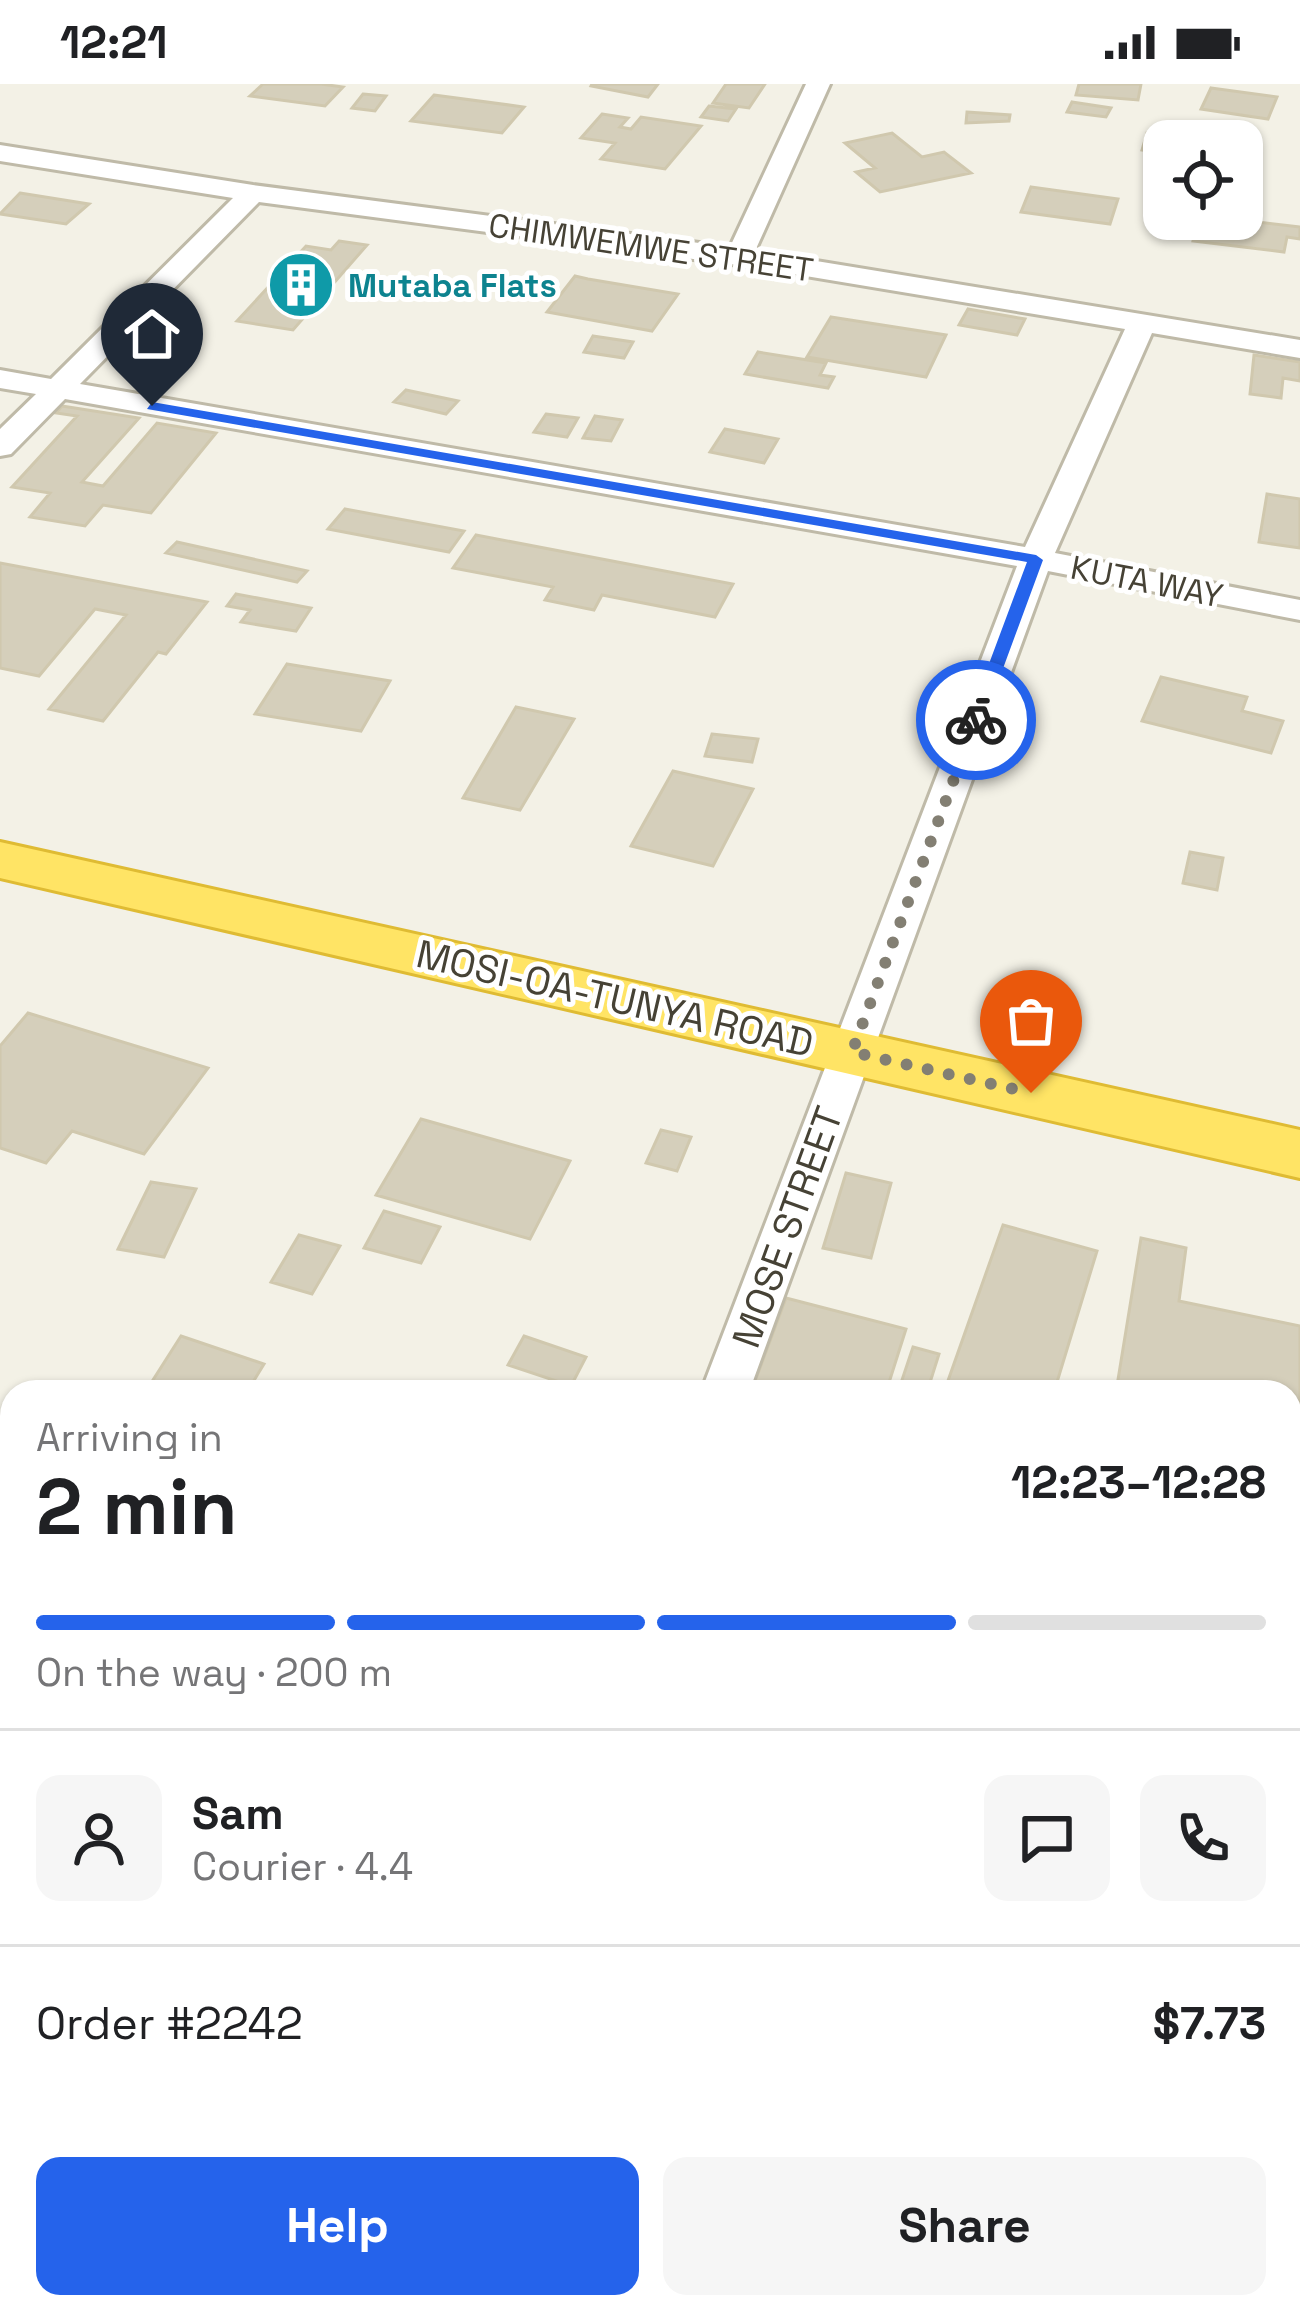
<!DOCTYPE html>
<html lang="en">
<head>
<meta charset="utf-8">
<style>
	body { margin:0; font-family:"Space Grotesk",sans-serif; background:#f6f6f6; color:#202124; height:100vh; display:flex; flex-direction:column; font-size:45px; white-space:nowrap }
	* { box-sizing:border-box; margin:0 }
	p { font-size:39px; color:#757577 }
	.icon { flex:none; width:66px; height:66px; fill:none; stroke:currentColor; stroke-width:2; stroke-linecap:round; stroke-linejoin:round }
	.map { position:relative; flex:1; overflow:hidden }
	.side { position:absolute; left:0px; top:1296px; width:1302px; height:939px; display:flex; flex-direction:column; background:#fff; border-radius:36px 36px 0 0; box-shadow:0 3px 9px #0004 }
	.side>* { flex:none }
	.fabs { position:absolute; left:1143px; top:36px; display:grid; gap:24px }
	.fabs a { display:grid; place-items:center; width:120px; height:120px; border-radius:24px; background:#fff; box-shadow:0 3px 9px #0004; font-size:60px }
	.pin { position:absolute; display:grid; place-items:center; width:102px; height:102px; color:#fff; margin:-123px -51px; border-radius:50% 50% 50% 0; rotate:-45deg; box-shadow:0 0 12px #0007 }
	.pin .icon { rotate:45deg }
	.courier { position:absolute; display:grid; place-items:center; width:120px; height:120px; margin:-60px; border:9px solid #2563eb; border-radius:50%; background:#fff; color:#222; box-shadow:0 3px 15px #0007 }
	.headline em { font-style:normal; font-weight:600 }
	.headline div { display:flex; flex-direction:column-reverse }
	.headline { display:flex; align-items:center; justify-content:space-between; height:204px; padding:0 36px }
	h1 { font-size:78px; font-weight:600; line-height:90px }
	.bar { display:grid; grid-template-columns:repeat(4,1fr); gap:18px 12px; align-content:center; height:144px; padding:0 36px }
	.bar i { height:15px; border-radius:9px; background:#e0e0e0 }
	.bar .active { background:#2563eb }
	.bar p { grid-column:span 4 }
	.line { display:flex; align-items:center; gap:30px; padding:0 36px; border-top:3px solid #e0e0e0 }
	.line div { flex:1 }
	.round { display:grid; place-items:center; flex:none; width:126px; height:126px; border-radius:24px; background:#f6f6f6 }
	.cta { display:flex; gap:24px; margin-top:auto; padding:24px 36px }
	.cta a { flex:1; height:138px; border-radius:24px; background:#2563eb; color:#fff; font-size:48px; font-weight:600; line-height:138px; text-align:center }
	.cta a+a { background:#f6f6f6; color:#202124 }
	.status { display:flex; justify-content:space-between; align-items:center; height:84px; padding:0 60px; background:#fff; direction:ltr }
	.status svg { height:33px; fill:currentColor }
	.map>svg:first-child { display:block }
	.building { fill:#d5cfbb; stroke:#d0c8ae; stroke-width:3 }
	.lines { fill:none; stroke-linecap:round; stroke-linejoin:round }
	.street-casing { stroke:#bfbaa8; stroke-width:6 }
	.highway-casing { stroke:#dfbb33; stroke-width:6 }
	.street { fill:#fff; fill-rule:evenodd }
	.highway { fill:#ffe465; fill-rule:evenodd }
	.route { fill:#2563eb }
	.done { stroke:#837f73; stroke-width:12; stroke-dasharray:0 21.6 }
	.labels { text-anchor:middle; stroke-width:10; stroke-linejoin:round; paint-order:stroke }
	.far-street-label { font-size:33px; fill:#464235; stroke:#fff }
	.far-culture-label { font-size:33px; font-weight:bold; fill:#0d838f; stroke:#fff; text-anchor:start }
	.street-label { font-size:39px; fill:#464235; stroke:#fff }
</style>
</head>
<body>
<div class="status"><b>12:21</b><svg viewBox="0 0 49 12"><path d="M0 12V9h3v3zM5 12V6h3v6zM10 12V3h3v9zM15 12V0h3v12zM26 1h20v11H26zM47 4h2v5h-2z"/></svg></div>
<div class="map">
<svg width="1300" height="2234" viewBox="0 0 1300 2234">
	<rect width="100%" height="100%" fill="#f3f1e6"/>
	<path class="building" d="M263,0h58l22,3 -18,19 -75,-10z
		M658,0l-10,13 -57,-11 1,-2z
		M726,0h39l-16,24 -36,-5z
		M1079,0h62l-3,16 -62,-5z
		M1211,4l66,9 -9,22 -67,-10z
		M363,10l23,2 -11,15 -23,-3z
		M434,11l90,12 -22,26 -91,-12z
		M1072,18l39,6 -5,9 -39,-5z
		M709,22l27,3 -8,12 -27,-4z
		M967,28l43,3 -1,6 -43,2z
		M602,30l26,4 -8,9 11,2 10,-12 60,9 -36,43 -64,-10 14,-16 -34,-5z
		M892,49l30,24 22,-5 27,21 -91,19 -24,-20 19,-4 -30,-25z
		M1147,49l23,3 -6,5v12l-22,-3z
		M1031,103l87,12 -8,25 -89,-12z
		M20,109l69,11 -23,20 -66,-10z
		M1242,126l10,1 -2,10 50,6v12l-13,-2 -3,15 -91,-11 6,-22h43z
		M339,157l28,4 -74,85 -56,-9 69,-75 25,4z
		M575,192l13,3 90,15 -26,37 -105,-19z
		M968,225l57,10 -8,16 -58,-10z
		M831,233l115,18 -20,42 -119,-20z
		M593,252l40,6 -9,16 -40,-6z
		M758,268l68,11 -6,12 14,2 -6,11 -83,-14z
		M1254,271l46,7v19l-17,-3 -2,20 -31,-4z
		M406,306l52,11 -12,13 -52,-12z
		M62,322l77,12 -57,64 21,4 54,-63 59,10 -65,80 -48,-8 -18,21 -55,-9 20,-24 -38,-6 65,-71 -21,-3z
		M546,330l32,4 -11,19 -33,-5z
		M595,332l27,4 -11,21 -28,-3z
		M725,345l53,10 -14,24 -54,-11z
		M1267,410l33,5v49l-41,-6z
		M345,425l119,22 -15,21 -121,-23z
		M476,451l257,49 -18,33 -113,-22 -8,15 -49,-10 8,-13 -100,-19z
		M177,458l130,29 -10,11 -131,-29z
		M0,479l207,39 -41,52 -8,-2 -55,69 -54,-12 77,-94 -31,-6 -56,67 -39,-8z
		M236,510l75,14 -15,23 -55,-9 9,-12 -23,-4z
		M287,580l103,17 -29,50 -106,-17z
		M1161,593l86,20 -5,14 41,10 -12,32 -129,-32z
		M516,623l58,12 -54,91 -57,-12z
		M712,650l46,5 -6,23 -47,-6z
		M673,687l80,18 -40,77 -82,-20z
		M1190,768l33,6 -6,32 -34,-7z
		M28,929l180,55 -64,86 -72,-23 -26,32 -46,-15v-102z
		M421,1035l149,42 -40,78 -154,-44z
		M661,1046l30,7 -14,34 -31,-8z
		M846,1089l45,10 -20,75 -48,-10z
		M151,1098l45,7 -32,68 -46,-8z
		M384,1127l56,16 -19,36 -57,-15z
		M1003,1141l94,26 -43,141h-110z
		M299,1151l41,11 -28,48 -41,-12z
		M1141,1154l45,10 -7,53 121,25v124l-10,-2v-56h-174z
		M786,1214l120,31 -20,63h-135z
		M181,1252l83,28 -17,28h-60l-34,-12z
		M524,1252l62,21 -15,29 -63,-21z
		M913,1263l26,7 -12,38h-29z
		M1290,1536l10,2v80l-10,-3z
		M0,1819l12,4v165l-12,-4z
		M12,2098v125h14l-5,11h-21v-111z
		M1290,2218l10,4v12h-56l2,-11h44z
		M475,2223h214l30,10 -248,1z
		M990,2223h34l7,11h-58z"/>
	<g class="lines">
		<g class="street-casing">
			<path id="street" d="M806,0h24l-75,167 545,89v18l-148,-25 -97,220 245,47v20l-252,-49 -299,821h-48l316,-826 -952,-167 -54,55 -11,2v-27l36,-35 -36,-6v-18l51,9 182,-181 -233,-37v-16l253,40 477,62zM259,118l480,63 386,64 -100,218 -945,-163z
				M0,1666l12,4v52l-12,-4z
				M1290,2085l10,3v64l-10,-3z
				M336,2223h66l-4,11h-66z"/>
		</g>
		<g class="highway-casing">
			<path id="highway" d="M0,758l1300,288v48l-1300,-300z"/>
		</g>
		<use href="#street" class="street"/>
		<use href="#highway" class="highway"/>
	</g>
	<path class="route" d="M152,318l884,153 7,5 -59,160 -8,4 -8,-4 59,-158 -880,-153z"/>
	<g class="lines">
		<path class="done" d="M976,636l-124,332 179,41"/>
	</g>
	<defs>
		<g id="building-disc" transform="scale(3.45)"><circle r="9.5" fill="#0f9aa8" stroke="#fff"/><path d="M-4-6H4V6H1V3H-1V6H-4ZM-2.5-4.3h1.7v1.8h-1.7ZM.8-4.3h1.7v1.8H.8ZM-2.5-1h1.7V.8h-1.7ZM.8-1h1.7V.8H.8Z" fill="#fff"/></g>
	</defs>
	<g fill-rule="evenodd">
		<use href="#building-disc" x="301" y="201"/>
	</g>
	<g class="labels">
		<g class="far-street-label">
			<text transform="translate(651 163) rotate(8)" y="12">CHIMWEMWE STREET</text>
			<text transform="translate(1147 497) rotate(11)" y="12">KUTA WAY</text>
		</g>
		<g class="far-culture-label">
			<text x="348" y="213">Mutaba Flats</text>
		</g>
		<g class="street-label">
			<text transform="translate(615 914) rotate(13)" y="14">MOSI-OA-TUNYA ROAD</text>
			<text transform="translate(787 1143) rotate(-70)" y="14">MOSE STREET</text>
		</g>
	</g>
</svg>
<div class="fabs">
<a><svg class="icon" aria-label="locate" viewBox="0 0 24 24"><circle cx="12" cy="12" r="6"/><path d="M12 2v4M12 18v4M2 12h4M18 12h4"/></svg></a>
</div>
<div class="pin" style="left:1031px;top:1009px;background:#ea580c"><svg class="icon" aria-label="bag" viewBox="0 0 24 24"><path d="M5 8h14l-1 12H6zM9 8a3 3 0 0 1 6 0"/></svg></div>
<div class="pin" style="left:152px;top:322px;background:#1f2937"><svg class="icon" aria-label="home" viewBox="0 0 24 24"><path d="M3 11l9-7 9 7M6 9v11h12V9"/></svg></div>
<div class="courier" style="left:976px;top:636px"><svg class="icon" aria-label="bike" viewBox="0 0 24 24"><circle cx="6" cy="16" r="4"/><circle cx="18" cy="16" r="4"/><path d="M6 16l4-8h5l3 8M10 8l3 8H6M13 5h3"/></svg></div>
<section class="side">
<div class="headline"><div><h1>2 min</h1><p>Arriving in</p></div><em>12:23–12:28</em></div>
<div class="bar"><i class="active"></i><i class="active"></i><i class="active"></i><i></i><p>On the way · 200 m</p></div>
<div class="line" style="height:216px"><a class="round"><svg class="icon" aria-label="person" viewBox="0 0 24 24"><circle cx="12" cy="8" r="4"/><path d="M4 21q1-7 8-7t8 7"/></svg></a><div><b>Sam</b><p>Courier · 4.4</p></div><a class="round"><svg class="icon" aria-label="chat" viewBox="0 0 24 24"><path d="M4 5h16v11H9l-5 4z"/></svg></a><a class="round"><svg class="icon" aria-label="phone" viewBox="0 0 24 24"><path d="M5 4h4l2 5-3 2q2 4 5 5l2-3 5 2v4C11 20 4 13 5 4z"/></svg></a></div>
<div class="line" style="height:156px"><div>Order #2242</div><b>$7.73</b></div>
<div class="cta"><a>Help</a><a>Share</a></div>
</section>
</div>
</body>
</html>
